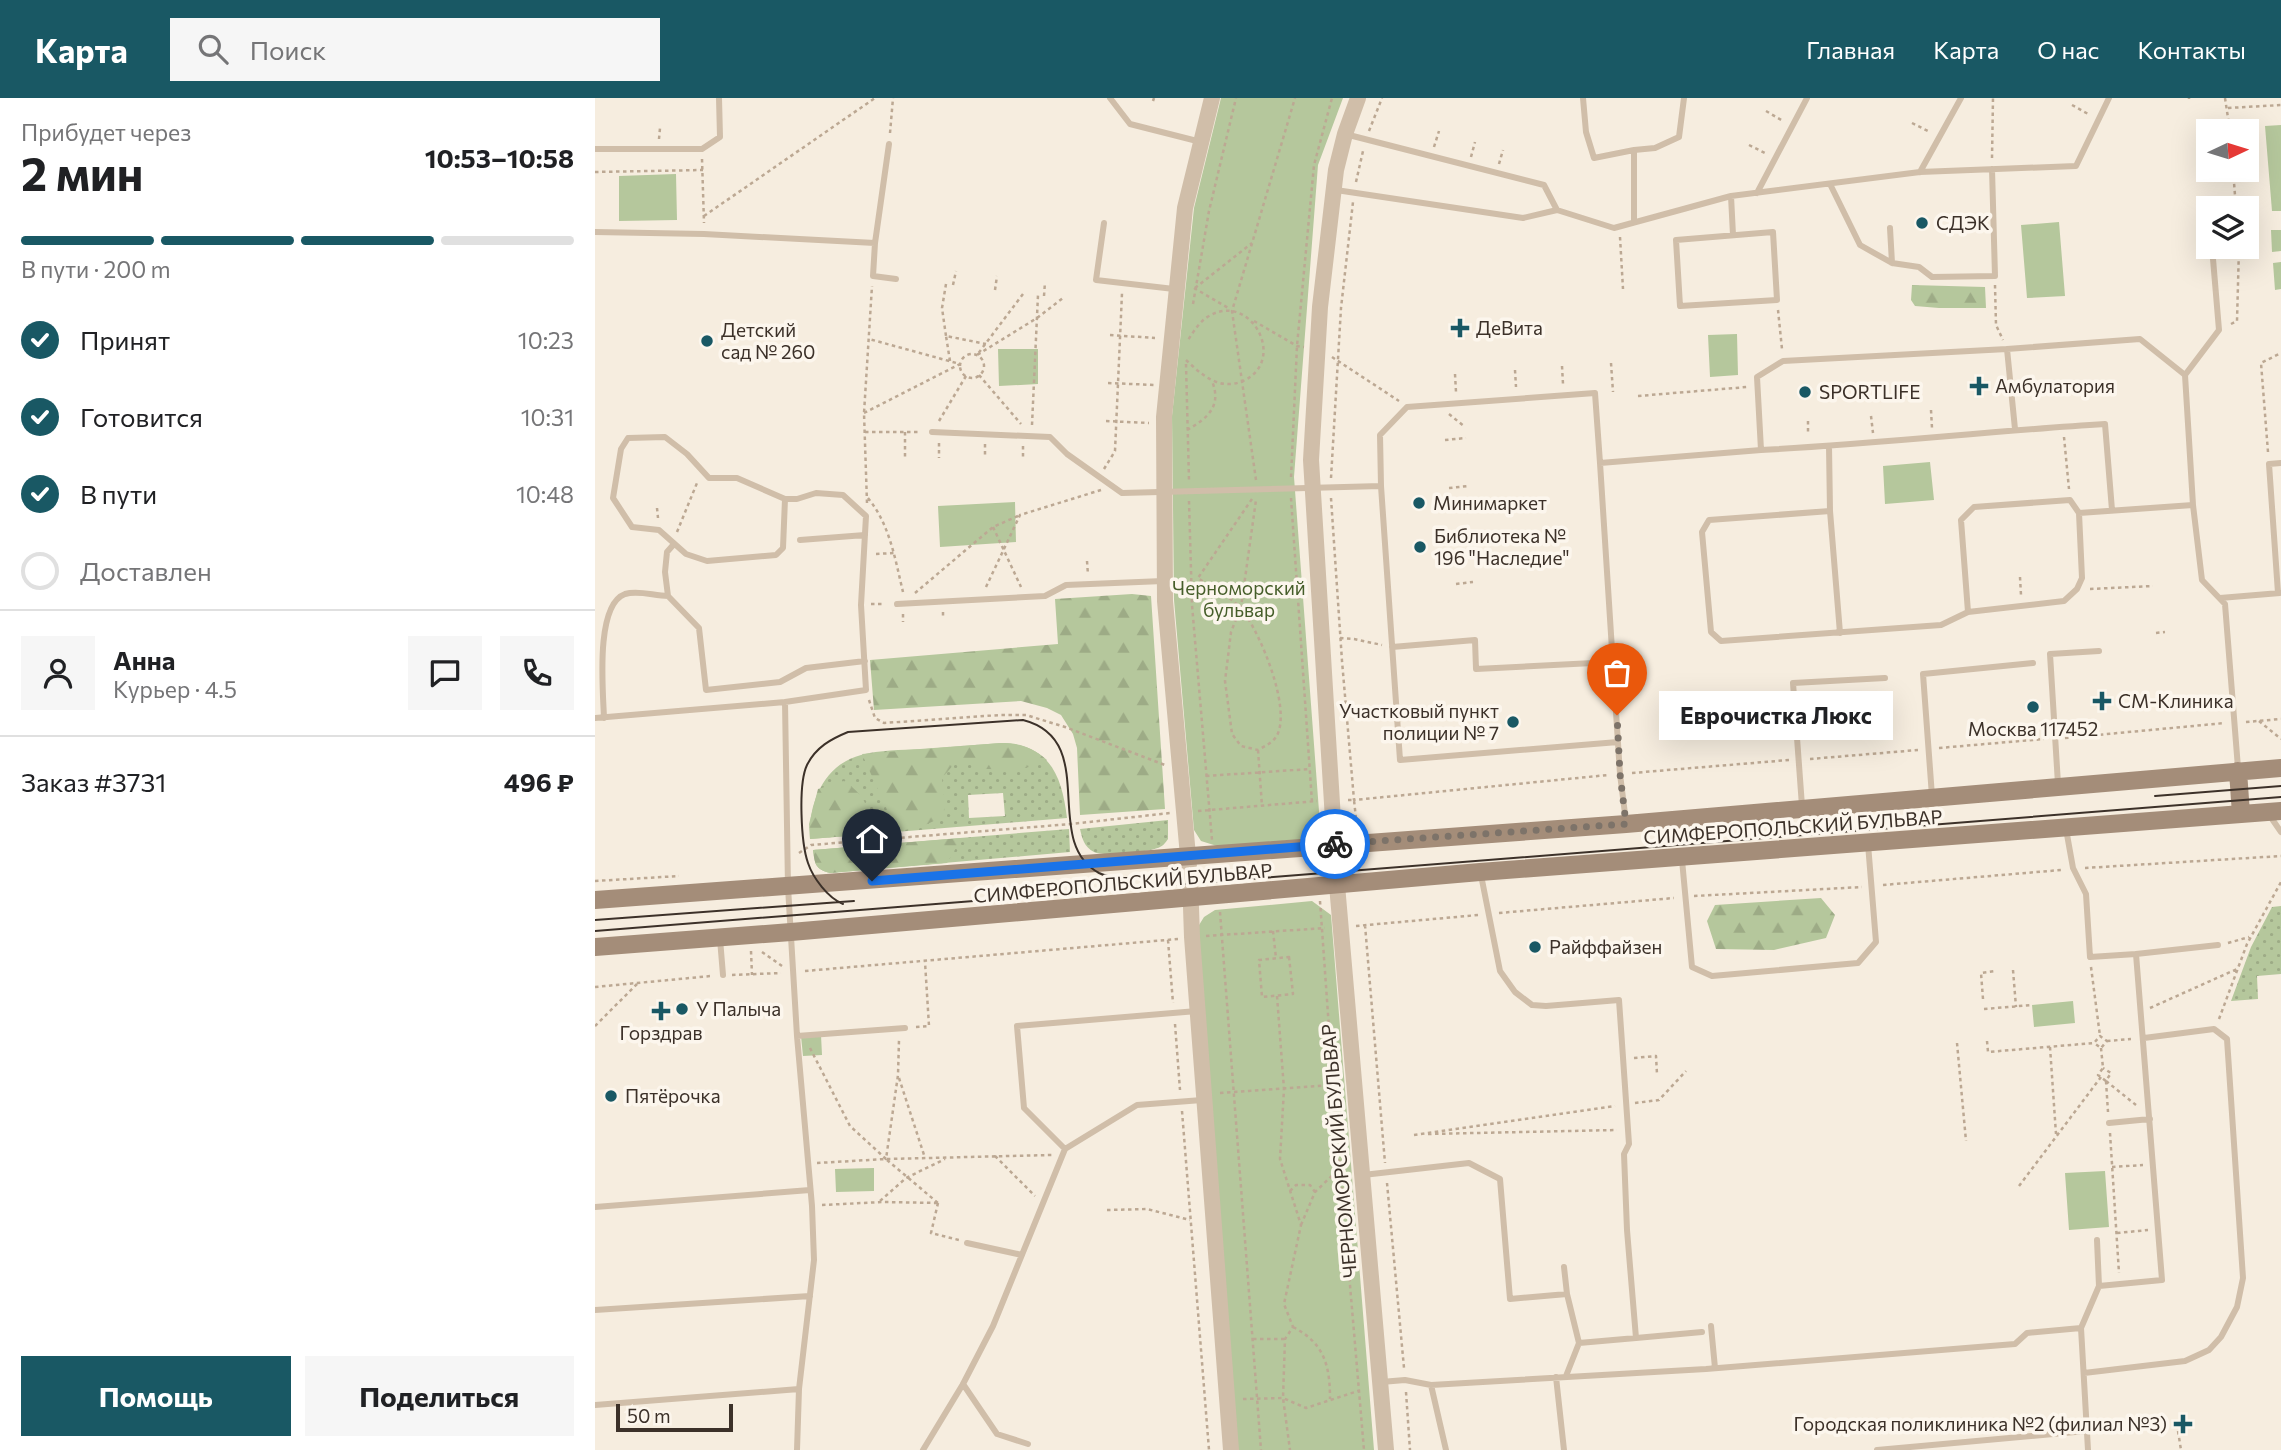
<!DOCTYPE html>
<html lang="ru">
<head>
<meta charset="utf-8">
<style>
	body { margin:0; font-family:Commissioner,sans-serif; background:#f6f6f6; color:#202124; height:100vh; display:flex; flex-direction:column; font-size:26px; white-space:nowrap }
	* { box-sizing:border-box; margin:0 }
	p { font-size:23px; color:#757577 }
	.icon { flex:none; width:38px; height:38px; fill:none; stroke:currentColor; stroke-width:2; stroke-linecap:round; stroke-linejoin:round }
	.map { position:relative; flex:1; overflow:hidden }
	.drawer { display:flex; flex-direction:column; background:#fff; width:595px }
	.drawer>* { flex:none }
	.needle { width:46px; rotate:86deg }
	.fabs { position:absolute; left:1601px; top:21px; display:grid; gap:14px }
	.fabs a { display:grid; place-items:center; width:63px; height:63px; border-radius:0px; background:#fff; box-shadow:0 7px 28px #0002; font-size:35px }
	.scale { position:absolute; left:21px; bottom:18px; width:117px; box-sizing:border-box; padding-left:7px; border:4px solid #3c3129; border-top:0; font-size:19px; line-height:24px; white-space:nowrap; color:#3c3129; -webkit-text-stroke:5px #fcf6ed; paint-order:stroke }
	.pin { position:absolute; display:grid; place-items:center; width:60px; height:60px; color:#fff; margin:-72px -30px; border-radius:50% 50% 50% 0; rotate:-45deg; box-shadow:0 0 7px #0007 }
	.pin .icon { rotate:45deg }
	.courier { position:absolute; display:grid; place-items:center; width:70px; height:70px; margin:-35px; border:5px solid #1a73e8; border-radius:50%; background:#fff; color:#222; box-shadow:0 2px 9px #0007 }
	.bubble { position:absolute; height:49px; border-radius:0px; background:#fff; box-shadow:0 7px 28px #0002; font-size:23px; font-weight:700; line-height:49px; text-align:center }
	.head em { font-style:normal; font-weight:700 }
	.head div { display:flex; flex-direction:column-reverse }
	.head { display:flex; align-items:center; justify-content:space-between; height:119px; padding:0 21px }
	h1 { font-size:46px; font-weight:700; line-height:52px }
	.bar { display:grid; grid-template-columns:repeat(4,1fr); gap:10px 7px; align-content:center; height:84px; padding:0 21px }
	.bar i { height:9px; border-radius:5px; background:#e0e0e0 }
	.bar .selected { background:#195864 }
	.bar p { grid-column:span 4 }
	.line { display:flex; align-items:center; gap:18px; padding:0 21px; border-top:2px solid #e0e0e0 }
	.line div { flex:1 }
	.round { display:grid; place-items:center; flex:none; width:74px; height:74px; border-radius:0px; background:#f6f6f6 }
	ol { padding:0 21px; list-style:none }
	li { display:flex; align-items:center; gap:21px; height:77px }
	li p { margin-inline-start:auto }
	li .icon { padding:7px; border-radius:50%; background:#195864; color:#fff; stroke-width:4 }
	li:last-child { color:#757577 }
	li i { width:38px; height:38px; border:4px solid #e0e0e0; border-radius:50% }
	.action { display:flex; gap:14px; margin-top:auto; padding:14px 21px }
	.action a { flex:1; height:80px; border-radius:0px; background:#195864; color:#fff; font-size:28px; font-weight:700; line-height:80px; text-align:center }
	.action a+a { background:#f6f6f6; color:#202124 }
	header { display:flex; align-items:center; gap:42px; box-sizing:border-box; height:98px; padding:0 35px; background:#195864; color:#fff }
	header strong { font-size:33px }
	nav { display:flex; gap:38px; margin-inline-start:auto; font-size:24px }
	.search { width:490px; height:63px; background:#f6f6f6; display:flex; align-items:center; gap:18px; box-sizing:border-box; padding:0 24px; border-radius:0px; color:#757577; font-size:26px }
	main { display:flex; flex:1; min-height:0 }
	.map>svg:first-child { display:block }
	.grass { fill:url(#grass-dots); fill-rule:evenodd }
	.forest { fill:url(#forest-firs) }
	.park { fill:#b5c79c }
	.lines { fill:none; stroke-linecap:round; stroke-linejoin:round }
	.path { stroke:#bca893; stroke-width:2.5; stroke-dasharray:3.5 3.5; stroke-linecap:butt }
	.service { stroke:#d0bea9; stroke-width:6 }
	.tertiary { stroke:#d0bea9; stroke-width:16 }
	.secondary { stroke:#a48d79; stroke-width:18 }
	.tram { stroke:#3c3129; stroke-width:2 }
	.done { stroke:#7d7369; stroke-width:7; stroke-dasharray:0 12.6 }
	.route { stroke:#1a73e8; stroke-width:9 }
	.poi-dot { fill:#195864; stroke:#fcf6ed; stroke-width:2.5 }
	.labels { text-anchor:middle; stroke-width:7; stroke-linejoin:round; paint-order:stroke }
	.poi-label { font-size:19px; fill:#3c3129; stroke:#fcf6ed; text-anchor:start }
	.park-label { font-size:19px; fill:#465e2a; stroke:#fcf6ed }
	.street-label { font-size:19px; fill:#3c3129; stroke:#fcf6ed }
</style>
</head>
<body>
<header>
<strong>Карта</strong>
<div class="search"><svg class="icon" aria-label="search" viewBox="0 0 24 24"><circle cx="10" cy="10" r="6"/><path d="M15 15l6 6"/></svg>Поиск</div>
<nav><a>Главная</a><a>Карта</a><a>О нас</a><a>Контакты</a></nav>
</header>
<main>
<section class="drawer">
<div class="head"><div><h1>2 мин</h1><p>Прибудет через</p></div><em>10:53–10:58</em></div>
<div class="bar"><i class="selected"></i><i class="selected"></i><i class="selected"></i><i></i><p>В пути · 200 m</p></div>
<ol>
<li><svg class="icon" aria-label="check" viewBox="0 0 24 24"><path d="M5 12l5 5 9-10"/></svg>Принят<p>10:23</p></li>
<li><svg class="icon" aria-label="check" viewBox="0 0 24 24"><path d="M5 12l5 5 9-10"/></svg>Готовится<p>10:31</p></li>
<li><svg class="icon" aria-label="check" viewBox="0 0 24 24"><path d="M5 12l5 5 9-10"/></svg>В пути<p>10:48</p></li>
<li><i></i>Доставлен</li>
</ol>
<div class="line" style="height:126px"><a class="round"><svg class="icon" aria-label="person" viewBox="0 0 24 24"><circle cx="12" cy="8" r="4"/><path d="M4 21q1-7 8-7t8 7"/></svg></a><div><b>Анна</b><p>Курьер · 4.5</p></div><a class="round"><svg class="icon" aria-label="chat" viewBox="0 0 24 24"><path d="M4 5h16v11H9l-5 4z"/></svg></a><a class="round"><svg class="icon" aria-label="phone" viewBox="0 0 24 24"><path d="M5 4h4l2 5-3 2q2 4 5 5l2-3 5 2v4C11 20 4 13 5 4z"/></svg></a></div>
<div class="line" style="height:91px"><div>Заказ #3731</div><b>496 ₽</b></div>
<div class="action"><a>Помощь</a><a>Поделиться</a></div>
</section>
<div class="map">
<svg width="1686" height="1352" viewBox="0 0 1686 1352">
	<defs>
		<pattern id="grass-dots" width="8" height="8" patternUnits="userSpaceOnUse" patternTransform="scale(1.75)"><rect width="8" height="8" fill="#b5c79c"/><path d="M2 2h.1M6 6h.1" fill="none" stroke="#9dab86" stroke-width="1.8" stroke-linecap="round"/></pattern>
		<pattern id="forest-firs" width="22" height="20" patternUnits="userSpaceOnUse" patternTransform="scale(1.75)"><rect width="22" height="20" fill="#b5c79c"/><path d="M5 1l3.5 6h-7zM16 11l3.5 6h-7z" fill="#9dab86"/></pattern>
	</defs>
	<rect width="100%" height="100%" fill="#f6eddf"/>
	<path class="grass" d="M406,645c48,1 61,32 66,75l-257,21c-2,-35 13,-74 51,-84 19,-5 40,-5 59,-6 27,-2 54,-4 81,-6zM408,695l2,23 -36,2 -1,-23z
		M573,722v19c-3,4 -4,6 -8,8 -9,5 -57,10 -66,5 -10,-5 -12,-14 -14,-23z
		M474,731l1,23 -240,21c-15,-4 -15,-9 -17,-23z
		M1686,808v68l-24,2 1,23 -27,2 20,-54 21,-40z"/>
	<path class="forest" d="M1317,187l73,2 1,21h-47l-24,-2 -4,-6z
		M537,496l19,2 14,213 -85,6 -3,-67 -4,-14 -12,-19 -14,-7 -26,-7 -147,9 -4,-50 188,-16 -3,-45z
		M406,645c19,0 31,4 46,17 -23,12 -39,9 -64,9l-6,-7 -22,1 -13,15 3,38 -20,9 -28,7 -35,-78z
		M249,683c23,16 24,26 29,53l-63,5 -1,-15 9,-35z
		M367,740l-15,25 -117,10c-15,-4 -15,-9 -17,-23z
		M1226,800l14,17 -9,23 -52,12 -58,-1 -9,-28 8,-16z"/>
	<path class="park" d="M626,0h122l-25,67 -24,312 27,361 -104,8 -16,-5 -7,-11 -20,-230 -2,-184 22,-208z
		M1686,27v86h-9l-7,-85z
		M81,76l1,46 -58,1v-45z
		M1464,124l6,74 -38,2 -6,-73z
		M1676,132h10v21l-9,1z
		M1686,164v27l-6,1 -2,-27z
		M1142,236l1,41 -28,2 -2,-42z
		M403,251h40v35l-39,2z
		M1335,364l4,38 -49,4 -2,-38z
		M420,404l1,40 -76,5 -2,-41z
		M717,803l19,14 43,535h-137l-41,-520 8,-13 11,-7z
		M1478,903l2,22 -41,4 -2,-22z
		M226,937l1,20 -19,1 -2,-20z
		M279,1070v23l-38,1 -1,-23z
		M1510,1073l4,56 -40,3 -4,-57z"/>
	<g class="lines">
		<path class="path" d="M1630,0l5,33
			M1594,1v-1
			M558,3l1,-3
			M1477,7l18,10
			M1633,10l53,-3
			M1171,13l17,10
			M1317,25l18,9
			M774,33l13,-33
			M295,35l3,-35
			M64,41l1,-11
			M1154,47l18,9
			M839,49l5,-16
			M876,59l4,-15
			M1397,60l1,-60
			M107,61l2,64
			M904,66l4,-14
			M1638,72l3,38
			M0,74l108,-2
			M761,84l7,-31
			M109,118l171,-118
			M1025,139l3,52
			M351,186l-4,24 4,28
			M358,187l3,-14
			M1400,187l1,40 7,15
			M599,190l36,21
			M600,190l57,-45
			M400,192l2,-14
			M428,196l-46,61 60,-37 26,-20
			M449,198l1,-14
			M598,206l16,-93 27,-113
			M1183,212l4,39
			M659,223l43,25 7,1
			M1636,226l6,-3 2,-74
			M515,237l45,3
			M365 268a12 12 0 1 1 24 0a12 12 0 1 1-24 0Z
			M737,259l67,44
			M591,262c16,15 33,31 57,21 45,-20 8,-90 -34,-65 -9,5 -15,15 -21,24
			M355,263l-4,-25 40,8
			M1016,265l2,29
			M591,266l3,116
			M967,268l1,18
			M920,272l1,17
			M860,276l1,18
			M384,277l42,49
			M513,285l46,2
			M1043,298l109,-9
			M1336,312l1,18
			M269,315l96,-49 -91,-25
			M854,316l16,13
			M1276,318l2,17
			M344,323l27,-45
			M511,323l43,2
			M1213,323v14
			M437,327l6,-130
			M592,332c21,-12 35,-24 25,-49
			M270,334h56
			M310,334v26
			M1469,339l5,52
			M850,342l21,-2
			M344,345v15
			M390,346v14
			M428,348v12
			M1673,354l-7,-89 20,-10
			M509,371l11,-18 7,-158
			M696,379l6,-131 17,-181 18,-67
			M736,380l10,-170 12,-106
			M661,382l-24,-169 63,-213
			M854,390l19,-2
			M273,400c22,27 27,61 35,94
			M696,400l21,304
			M736,400l11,163 12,139 254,-25
			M657,401l-54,79c14,10 34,19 44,32 18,22 51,101 34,127 -4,6 -11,9 -18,13l-17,-4 -9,-12 -7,-53 6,-49 10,-25 15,-107
			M594,403l3,104 20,235
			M272,405l-3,-90 8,-127
			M62,410l1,10
			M398,429l28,60
			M82,434l20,-49
			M857,438h18
			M281,456l18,-1
			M492,463l1,14
			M1425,479l1,18
			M861,486l17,-2
			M391,489l34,-72 81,-25
			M1495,491l63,-3
			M320,495l78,-66 25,-11
			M276,506h14
			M348,514v7
			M308,516v8
			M1561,535l9,-1
			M745,540l14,1 28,6
			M274,602l6,18 9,5 116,-8h26l39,12 100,38
			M1664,623l22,18
			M1651,624l35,-3
			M1470,640l160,-15
			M1344,650l105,-9
			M663,652l4,56
			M1215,661l108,-9
			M1037,675l157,-13
			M611,678l104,-7
			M753,702h6l3,28
			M603,713l119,-10
			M204,755l12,-8 260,-21 99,-11
			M1490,770l196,-12
			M0,783l84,-5
			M1288,787l178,-15
			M1099,798l168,-9
			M725,803l13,184 31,365
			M625,814l41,538
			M904,815l175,-15
			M770,827l20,238
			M761,828l122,-11
			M678,833l3,27
			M611,838l119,-8
			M573,842l5,63
			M1633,845l21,-6
			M156,853l1,24
			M167,854l20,14
			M694,859l4,37 -31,3 -3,-37z
			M1496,869l9,69
			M1418,872l3,37
			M210,873l373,-32
			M137,877l49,-2
			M0,889l116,-11
			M682,898l7,93 -4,70 21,66 -17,79 9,23 -8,12 -2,59 7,52
			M1388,901l-2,-26 15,-2
			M1555,910l87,-39
			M1389,911l48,-4
			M1624,921l28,-75 34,-62
			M580,926l5,66
			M0,928l42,-42
			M321,929l13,-1 -4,-64
			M1392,943l1,11 106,-9 6,-7 7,5 -6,7 -7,-5
			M1512,943l24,-2
			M1362,945l9,98
			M1455,949l6,87
			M215,950l40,78 36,33 12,-84 1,-35
			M1506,950l2,20 -5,7 8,6 5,-8 -8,-5
			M1039,960l22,-2 1,18
			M304,980l26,80
			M1511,983l2,31
			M1511,983l30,24
			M625,995l113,-8 4,-11
			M1040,1005l24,-3 27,-29
			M587,1013l27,339
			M1515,1035l9,140
			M833,1036l189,-4
			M819,1037l201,-29
			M400,1058l40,40
			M292,1062l51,43
			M222,1065l69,-4 166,-4
			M1517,1069l31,-2
			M792,1085l17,185
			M1424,1088l82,-109
			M695,1093l6,-6h14l5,7
			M285,1103l26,-23 39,-19
			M343,1105l-7,30 28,7
			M227,1107l61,-3 55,1
			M512,1112l40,-1 43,11
			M706,1127l14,-33 25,-24
			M1522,1135l31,-3
			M698,1229c31,16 37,38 37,72
			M658,1241h32
			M811,1294l4,58
			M648,1301l40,-1 23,10 52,-17
			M1583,1333l3,19"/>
		<path class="service" d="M515,0l20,26 71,18
			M988,0l3,34 8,26 40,-8v72
			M750,36l199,51 13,25
			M0,51h107l18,-12 -1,-39
			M1039,52l21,-2 24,-11 5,-39
			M1325,74l41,-74
			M1235,86l30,61 32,18
			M741,92l187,28 34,-8 57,18 117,-32 189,-24 156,-6 33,-68
			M1162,95l50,-95
			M1136,98l2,39
			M1613,103l1,7
			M509,125l-8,57 78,9
			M1295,130l2,35 27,4 13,10 63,-1 -3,-107
			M0,134l109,2 171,9 14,-99
			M1178,134l4,68 -97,6 -4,-66z
			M280,145l-2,33 23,3
			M1412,251l8,80
			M1590,277l34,-45 -7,-83
			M337,334l118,5 17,17 55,39 259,-7 19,274 218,-18
			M1234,348l1,65 10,122
			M1166,352c115,-6 229,-19 344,-26l7,86
			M786,388l-1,-51 27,-28 188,-14 5,70
			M1235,413l-121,9 -7,12 9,100 10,9 220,-16 27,-13
			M1484,415l3,65 -5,11 -13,12 -96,11 -7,-92 13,-13 96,-7 9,13 114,-8
			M205,442l65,-5
			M79,446l-7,8 -2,20 3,24 31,32 7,62 74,-8 26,-14 59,-7
			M1683,495l-9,-129 12,-1
			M1625,500l60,-5
			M302,506l148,-8 21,-11 97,-4
			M797,549l83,-7 1,29 137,-7
			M190,604l81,-12 -5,-85 5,-89 -23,-21 -27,-2 -19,6h-12l-48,-21h-28l-22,-24 -22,-17 -37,1 -7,11 -8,49 19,29 27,3 27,24 21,7 69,-6 7,-7 2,-49
			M0,620l190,-16 3,185 9,149 15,170 2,54 -15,129 -2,61
			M9,620c-1,-28 -9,-113 21,-124 14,-4 29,2 43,2
			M1463,686l-8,-130 49,-3
			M1337,698l-9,-122 110,-11
			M1207,708l-9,-123 92,-5
			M1675,718l11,16
			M1031,724l-6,-48 -20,-311 161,-13 -4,-73 26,-16 224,-12 133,-10 45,36 8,130 9,75 23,24 13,164
			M1471,731l7,39 13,26 4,63 46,-3 26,326 -63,6 -18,42 7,122
			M1087,762l10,107 20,9 146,-13 18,-21 -8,-98
			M886,777l19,96 15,21 17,13 14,1 73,-6 10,144 -5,10 3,76 9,108 66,-6
			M125,841l3,36
			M1541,856l82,-9
			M202,938l108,-8
			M1514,1025l41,-4
			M470,1051l-41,-41 -7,-82 180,-15
			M768,1077l106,-12 31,16 10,120 57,-5
			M0,1109l215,-17
			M1502,1142l2,46
			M372,1145l55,12
			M969,1169l3,27 12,49 -13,33
			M0,1212l215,-14
			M1116,1228l4,42
			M984,1245l57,-5
			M1489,1275l101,-12 24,-11 12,-13 16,-30 6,-29 -16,-239 -13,-10 -70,9
			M961,1279l8,73
			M786,1284l24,-2 26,5 275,-16 309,-25 12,-11 54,-5
			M368,1286l34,50 31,10
			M836,1287l15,65
			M0,1307l204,-16
			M328,1352l40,-66 30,-58 72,-177 72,-44 65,-5
			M1282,1352l209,-19"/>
		<path class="tertiary" d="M617,0l-27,110 -21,209 1,184 25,277 2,59 39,513
			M763,0l-13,36 -9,36 -16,137 -9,153 26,425 49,565"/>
		<path class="secondary" d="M1643,673l3,43
			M0,802l1031,-76 655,-56
			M0,849l196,-15 689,-60 801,-61"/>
		<path class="tram" d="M1560,698l126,-10
			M248,806c-15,-6 -30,-26 -35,-41 -7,-20 -10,-79 -1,-98 9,-18 24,-26 41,-33l175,-12c78,20 17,121 76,153 12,6 30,5 43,5
			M0,822l259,-19
			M0,833l1686,-134"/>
	</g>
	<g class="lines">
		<path class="done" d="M740,746l291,-20 -6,-50 -3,-59"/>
		<path class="route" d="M277,783l463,-37"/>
	</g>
	<g class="poi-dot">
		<circle cx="1327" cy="125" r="7"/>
		<path d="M861.5 219.5h7v7h7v7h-7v7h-7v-7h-7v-7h7z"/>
		<circle cx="112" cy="243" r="7"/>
		<path d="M1380.5 277.5h7v7h7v7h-7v7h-7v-7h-7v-7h7z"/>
		<circle cx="1210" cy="294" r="7"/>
		<circle cx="824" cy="405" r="7"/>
		<circle cx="825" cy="449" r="7"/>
		<path d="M1503.5 592.5h7v7h7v7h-7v7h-7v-7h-7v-7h7z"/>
		<circle cx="1438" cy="609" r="7"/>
		<circle cx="918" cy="624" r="7"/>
		<circle cx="940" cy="849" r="7"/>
		<circle cx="87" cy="911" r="7"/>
		<path d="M62.5 902.5h7v7h7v7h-7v7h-7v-7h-7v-7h7z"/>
		<circle cx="16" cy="998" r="7"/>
		<path d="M1584.5 1315.5h7v7h7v7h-7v7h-7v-7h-7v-7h7z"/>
	</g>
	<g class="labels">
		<g class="poi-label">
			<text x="1341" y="132">СДЭК</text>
			<text x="881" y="237">ДеВита</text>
			<text x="126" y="239">Детский<tspan x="126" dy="22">сад № 260</tspan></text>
			<text x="1400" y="295">Амбулатория</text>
			<text x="1224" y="301">SPORTLIFE</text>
			<text x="838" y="412">Минимаркет</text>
			<text x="839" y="445">Библиотека №<tspan x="839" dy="22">196 "Наследие"</tspan></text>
			<text x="1523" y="610">СМ-Клиника</text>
			<text x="904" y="620" text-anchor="end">Участковый пункт<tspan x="904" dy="22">полиции № 7</tspan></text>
			<text x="1438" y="638" text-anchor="middle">Москва 117452</text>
			<text x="954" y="856">Райффайзен</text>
			<text x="101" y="918">У Палыча</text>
			<text x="66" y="942" text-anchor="middle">Горздрав</text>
			<text x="30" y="1005">Пятёрочка</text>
			<text x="1572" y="1333" text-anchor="end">Городская поликлиника №2 (филиал №3)</text>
		</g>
		<g class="park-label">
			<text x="644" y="497">Черноморский<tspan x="644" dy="22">бульвар</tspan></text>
		</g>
		<g class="street-label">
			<text transform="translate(1198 729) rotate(-4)" y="7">СИМФЕРОПОЛЬСКИЙ БУЛЬВАР</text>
			<text transform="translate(528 785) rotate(-5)" y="7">СИМФЕРОПОЛЬСКИЙ БУЛЬВАР</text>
			<text transform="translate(744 1053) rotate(-95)" y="7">ЧЕРНОМОРСКИЙ БУЛЬВАР</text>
		</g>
	</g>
</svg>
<div class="fabs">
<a><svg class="needle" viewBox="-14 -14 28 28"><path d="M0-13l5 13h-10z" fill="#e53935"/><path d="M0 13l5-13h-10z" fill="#757577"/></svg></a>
<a><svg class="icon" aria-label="layers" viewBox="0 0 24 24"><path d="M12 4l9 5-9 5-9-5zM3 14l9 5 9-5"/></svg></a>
</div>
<div class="scale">50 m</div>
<div class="pin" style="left:1022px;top:617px;background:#ea580c"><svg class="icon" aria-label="bag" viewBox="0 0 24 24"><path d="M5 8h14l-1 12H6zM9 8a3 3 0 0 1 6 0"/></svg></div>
<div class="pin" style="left:277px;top:783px;background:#1f2937"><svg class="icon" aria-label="home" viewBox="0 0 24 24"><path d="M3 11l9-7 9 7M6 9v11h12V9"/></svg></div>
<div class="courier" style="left:740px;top:746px"><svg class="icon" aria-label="bike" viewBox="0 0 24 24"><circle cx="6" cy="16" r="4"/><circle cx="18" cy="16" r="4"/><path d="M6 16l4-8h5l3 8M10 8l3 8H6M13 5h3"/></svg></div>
<div class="bubble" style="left:1064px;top:593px;width:234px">Еврочистка Люкс</div>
</div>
</main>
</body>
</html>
